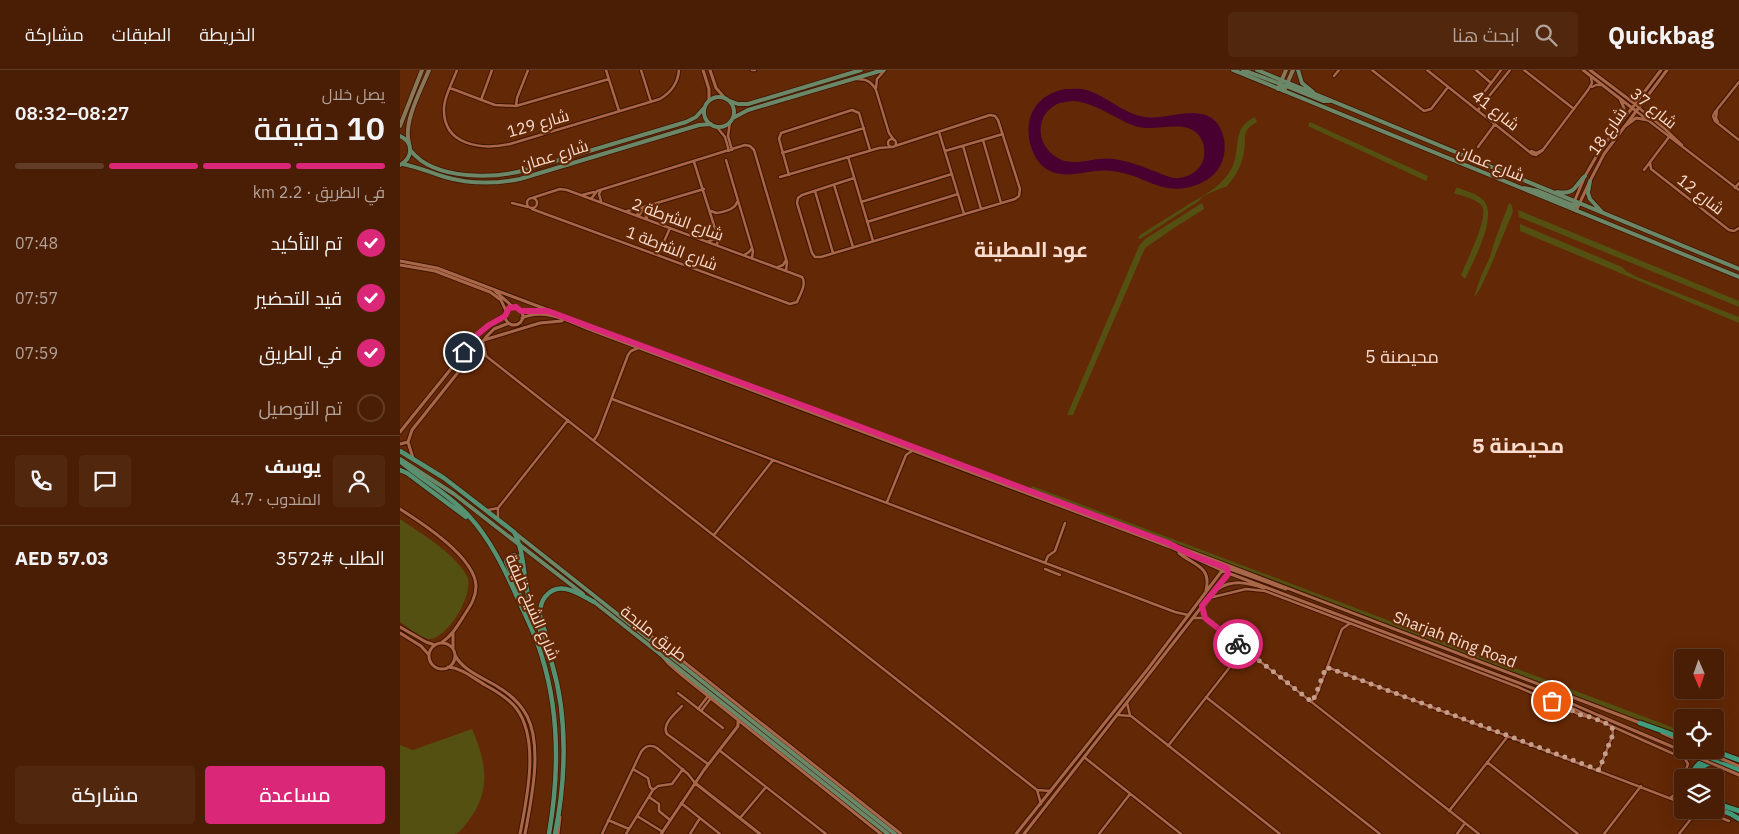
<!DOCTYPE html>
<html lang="ar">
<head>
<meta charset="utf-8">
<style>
	body { margin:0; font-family:"IBM Plex Sans",Cairo,sans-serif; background:#51270e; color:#f1f3f6; direction:rtl; height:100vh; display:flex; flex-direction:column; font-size:19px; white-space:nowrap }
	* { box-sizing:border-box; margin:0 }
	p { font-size:16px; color:#b2a29a }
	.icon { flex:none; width:28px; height:28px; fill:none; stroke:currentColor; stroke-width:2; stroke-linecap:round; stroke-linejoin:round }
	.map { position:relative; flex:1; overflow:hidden; direction:ltr }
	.details { display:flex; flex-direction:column; background:#4a1e04; width:400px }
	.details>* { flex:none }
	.needle { width:32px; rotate:178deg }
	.tools { position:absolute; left:1274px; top:579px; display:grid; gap:10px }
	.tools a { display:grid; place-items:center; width:50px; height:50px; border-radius:5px; background:#4a1e04; box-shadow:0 5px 20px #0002,0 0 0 1px #613c26; font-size:25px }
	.pin { position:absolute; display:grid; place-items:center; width:42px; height:42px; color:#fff; margin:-21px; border:2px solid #fff; border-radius:50%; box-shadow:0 1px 5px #0007 }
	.courier { position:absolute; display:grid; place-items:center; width:50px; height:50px; margin:-25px; border:4px solid #db2777; border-radius:50%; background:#fff; color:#222; box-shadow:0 1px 6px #0007 }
	.overview em { font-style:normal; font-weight:600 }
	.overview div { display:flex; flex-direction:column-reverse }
	.overview { display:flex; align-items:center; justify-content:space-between; height:85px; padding:0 15px }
	h1 { font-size:32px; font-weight:600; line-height:38px }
	.bar { display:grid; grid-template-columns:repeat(4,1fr); gap:8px 5px; align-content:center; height:60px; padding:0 15px }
	.bar i { height:6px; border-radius:4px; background:#613c26 }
	.bar .selected { background:#db2777 }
	.bar p { grid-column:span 4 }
	.line { display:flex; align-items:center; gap:12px; padding:0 15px; border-top:1px solid #613c26 }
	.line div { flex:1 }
	.round { display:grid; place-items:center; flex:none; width:52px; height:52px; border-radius:5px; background:#51270e }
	ol { padding:0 15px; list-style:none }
	li { display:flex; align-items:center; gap:15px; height:55px }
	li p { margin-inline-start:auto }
	li .icon { padding:5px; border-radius:50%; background:#db2777; color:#fff; stroke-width:4 }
	li:last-child { color:#b2a29a }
	li i { width:28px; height:28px; border:2px solid #613c26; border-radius:50% }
	.cta { display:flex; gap:10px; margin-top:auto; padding:10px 15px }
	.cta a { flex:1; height:58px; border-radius:5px; background:#db2777; color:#fff; font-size:20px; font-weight:600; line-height:58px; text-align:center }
	.cta a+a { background:#51270e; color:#f1f3f6 }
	header { display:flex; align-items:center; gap:30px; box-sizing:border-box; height:70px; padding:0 25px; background:#4a1e04; border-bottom:1px solid #613c26 }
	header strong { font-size:24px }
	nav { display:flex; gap:28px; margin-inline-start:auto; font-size:18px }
	.search { width:350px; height:45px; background:#51270e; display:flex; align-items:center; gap:12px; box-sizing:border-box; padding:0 18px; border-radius:5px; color:#b2a29a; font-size:19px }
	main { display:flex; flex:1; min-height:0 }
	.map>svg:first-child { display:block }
	.green { fill:#545012 }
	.water { fill:#480031; fill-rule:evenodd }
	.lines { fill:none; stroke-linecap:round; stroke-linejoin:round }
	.minor-casing { stroke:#401400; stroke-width:4.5 }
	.tertiary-casing { stroke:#401400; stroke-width:5 }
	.secondary-casing { stroke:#401400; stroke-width:5.5 }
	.primary-casing { stroke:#401400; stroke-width:5.5 }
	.trunk-casing { stroke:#401400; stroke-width:6 }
	.motorway-casing { stroke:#401400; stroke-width:7 }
	.minor { stroke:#a86748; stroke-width:2.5 }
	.tertiary { stroke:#a86748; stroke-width:3 }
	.secondary { stroke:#897757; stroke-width:4 }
	.primary { stroke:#6a8767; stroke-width:4 }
	.trunk { stroke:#569271; stroke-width:4.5 }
	.motorway { stroke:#419d7b; stroke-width:5 }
	.tertiary-bridge-casing { stroke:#401400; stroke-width:5; stroke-linecap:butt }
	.tertiary-bridge { stroke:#a86748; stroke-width:3 }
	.done { stroke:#c59d89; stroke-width:5; stroke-dasharray:0 9 }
	.route { stroke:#db2777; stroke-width:6 }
	.labels { text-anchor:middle; stroke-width:4.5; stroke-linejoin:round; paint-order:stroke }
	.street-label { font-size:16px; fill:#fadccf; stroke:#632806 }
	.neighbourhood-label { font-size:18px; fill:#fadccf; stroke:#632806 }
	.district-label { font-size:21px; font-weight:bold; fill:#fadccf; stroke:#632806 }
</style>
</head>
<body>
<header>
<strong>Quickbag</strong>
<div class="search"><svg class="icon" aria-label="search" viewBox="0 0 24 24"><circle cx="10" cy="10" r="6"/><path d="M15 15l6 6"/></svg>ابحث هنا</div>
<nav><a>الخريطة</a><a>الطبقات</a><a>مشاركة</a></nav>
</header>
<main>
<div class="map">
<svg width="1339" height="764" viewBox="0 0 1339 764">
	<rect width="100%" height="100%" fill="#632806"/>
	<path class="green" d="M855,47l2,5c-17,9 -10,16 -13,30 -2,13 -9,26 -18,35 -4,0 -20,8 -24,10l-3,4 -59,38 -2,-1 2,-3c16,-10 31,-20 46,-29 16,-10 32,-17 43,-33 15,-22 -1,-43 26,-56z
		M910,52l118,54 -2,5 -118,-55z
		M1057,117c7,4 19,6 25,12 18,14 -9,63 -17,80l-4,-4c5,-13 28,-57 21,-69 -5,-7 -20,-10 -28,-13z
		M802,133l2,6 -30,19 -29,20 -72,167h-6l72,-169 6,-7z
		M1109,133l3,2 1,7c-6,13 -32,82 -39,85l7,-21 9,-19 4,-14z
		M1118,140l221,91v6l-220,-90z
		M1120,154l102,43 4,4 11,6 102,40v6l-219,-92z
		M632,416l650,245v5l-651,-247z
		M0,449c20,14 55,34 67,57 8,17 -19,62 -37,63 -8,0 -24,-13 -30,-17z
		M72,659c14,32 20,61 -3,91 -4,5 -8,12 -14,14 -7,0 -45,0 -55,0v-89l13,5z"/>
	<path class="water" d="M665,19c7,0 15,-1 22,1 21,7 37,24 58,27 19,3 37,-7 56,-3 22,3 28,31 21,48 -4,10 -12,17 -21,21 -39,17 -54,-9 -90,-12 -22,-3 -42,10 -63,-1 -19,-11 -25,-44 -14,-61 6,-11 19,-18 31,-20zM672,31c23,1 41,17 63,25 22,8 57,-12 68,17 2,7 2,15 -2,22 -4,7 -13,12 -22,13 -8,1 -17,-4 -25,-7 -13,-5 -26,-10 -40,-12 -17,-3 -36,7 -52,1 -25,-10 -30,-43 -5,-56 5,-2 10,-2 15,-3z"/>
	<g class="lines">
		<g class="minor-casing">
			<path id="minor" d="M57,0c-4,11 -12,25 -13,37 -2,39 38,43 66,37l150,-45c12,-7 18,-16 19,-29
				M206,0l13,41
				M241,0l10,32
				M352,0h3
				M972,0l52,41 7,-2 17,-22
				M1027,0l105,84 4,1 6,-4 46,-61 4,-7 -1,-6
				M1076,0l15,13
				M1124,0l50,39
				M934,6l5,-6
				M456,9c10,0 15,2 20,11l13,43 5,7
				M1339,12l-24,30 -2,4 2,5 24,19
				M1192,17l4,-2h7
				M50,18l45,17 21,1 93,-27
				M476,18l1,-9 8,-9
				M1079,29l22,-29
				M81,30l11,-30
				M116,36l1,-8 11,-28
				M1239,38l26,21 17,16
				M1078,40l32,-40
				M1236,41l103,79
				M1317,41l-1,7 2,4
				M330,52l-2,14 4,14
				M316,56l9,11 4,14
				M539,62l25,82
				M488 73a4 4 0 1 1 8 0a4 4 0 1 1-8 0Z
				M583,70l18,63
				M563,76l18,63
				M1078,77l17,-23
				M545,81l58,-17
				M1131,81l5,2 6,-3
				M382,83l82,-25
				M448,87l25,84
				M326,90l27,91 -1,7
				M294,92l24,76 -1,7
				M1250,92l1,7 78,61 5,1 5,-3
				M1244,100l25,-33
				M389,105l-10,-36 2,-6 71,-23 7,3 11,37
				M380,107l99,-29 12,-1
				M454,108l-52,17 -4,3 -1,5 15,50 3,4h6l194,-58 4,-3 1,-7 -22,-69 -3,-4 -5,-1 -95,31
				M434,115l19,62
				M1335,118l4,-5
				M415,121l18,62
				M182,125l12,-3
				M127 133a5 5 0 1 1 10 0a5 5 0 1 1-10 0Z
				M191,129l6,-8 148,-46 5,1 4,4 33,112 -1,9
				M201,131l-2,-7 2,-4
				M461,132l91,-28
				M112,133l16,4
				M245,136v7l2,6
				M132,139l258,95 7,-2c3,-8 10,-18 5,-25l-235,-87 -7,-1 -28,9
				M227,141l12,-3
				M311,141l5,2c8,-1 19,-3 21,-11
				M237,146l2,-7 4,-2 61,-18
				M239,146l5,-9
				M467,152l91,-28
				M307,172l7,-3 2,-4
				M258,185l12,-27
				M344,185l5,-3 3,-4
				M378,197l5,-2 3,-5
				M83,271l3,14
				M73,284l13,2 551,434 14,1
				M212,329l563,213 13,3
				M194,370l4,-6 30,-79 3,-4 7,-3
				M487,432l19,-47 6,-4
				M98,438v11
				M88,440l10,-2 70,-88
				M314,465l59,-75
				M645,493l3,-7 7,-5 10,-28
				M645,499l15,6
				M809,528l37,-9 19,2 253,96 65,29 8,1
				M802,536l3,12 274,216
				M793,548h11
				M927,597l355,136
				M278,623l45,35
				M806,627l174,137
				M1152,627l6,4 33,16 94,42 3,5 -5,14
				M911,632l6,-8 25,-65 7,-5
				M727,633l3,12
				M282,636c-6,7 -21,18 -15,28l41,30
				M298,639l10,-13
				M301,641l10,-13
				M718,645l13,1 149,118
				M768,676l76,-97
				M319,680l107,84
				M684,687l97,77
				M1087,692l91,72
				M233,699l15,9 2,9 3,3
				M1199,700l14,-36 -1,-8
				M637,720l4,14
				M249,727l10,7v7l11,9
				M1270,728l7,-5 5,-14
				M281,733l39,31
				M1301,740l28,11
				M1049,741l59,-75
				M237,746l26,16
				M340,748l26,-31
				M208,750l21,9
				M202,764l39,-82c4,-6 10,-8 16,-4l31,26 7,9
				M226,764l27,-44 5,-4 14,-2 11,-15
				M290,764l10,-16
				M699,764l31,-40
				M1057,764l8,-11
				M1204,764l37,-48
				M1279,764l19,-24"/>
		</g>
		<g class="tertiary-casing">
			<path id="tertiary" d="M303,0l6,19v11
				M310,0l6,18 8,9
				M1183,0l53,41
				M1190,0l49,37
				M1220,29l4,9 -1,11
				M1224,57l12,-9 12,2
				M1172,137l13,-31 15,-26 61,-80
				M1176,141l14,-30 14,-27 63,-84
				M0,191l37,7 114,43
				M0,195l35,6 55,21 11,8 5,11
				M95,221l18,16
				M105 246a9 9 0 1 1 18 0a9 9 0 1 1-18 0Z
				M121,241l29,1 45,16 624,234 421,161
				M122,248c23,-11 50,5 72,13l576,216 58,26 331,125 41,18
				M84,270l56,-17 22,-2
				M0,362l79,-98 14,-12 12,-7
				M0,374l8,-2
				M13,388l-5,-16 4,-12 75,-94 7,-7 15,-6
				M0,439c22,14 75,48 76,77 0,11 -5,19 -11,28 -7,11 -13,22 -24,29
				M783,480l47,19 56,20
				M779,483c14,12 33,13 27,37
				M818,519c15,-10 30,-6 46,-1
				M225,550l10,3 266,211
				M0,557l26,15 9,3
				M0,563l21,13 8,9
				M29 586a13 13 0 1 1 26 0a13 13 0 1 1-26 0Z
				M53,579v-16
				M55,585c7,15 29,23 43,32 12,7 22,16 29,29 16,31 4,85 -2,118
				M263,587l5,6 15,13 198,158
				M48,597c14,1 25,11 37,18 11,6 23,13 31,23 24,31 11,90 4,126
				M1262,663l20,9
				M1300,680l39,16
				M295,713l65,51
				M158,764l2,-17
				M261,764l43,-64 34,-44v-6
				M616,764l131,-164 74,-98 9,-3
				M624,764l204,-261"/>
		</g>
		<g class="secondary-casing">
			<path id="secondary" d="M878,19l8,-19
				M884,21l9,-21
				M0,56l22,-56
				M9,73c-6,-21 12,-53 20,-73"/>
		</g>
		<g class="primary-casing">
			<path id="primary" d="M833,0l506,207
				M843,0l40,15
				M857,0l482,199
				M898,0l4,13 11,9
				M880,19l3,-3h3l37,15h7
				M304 42a15 15 0 1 1 30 0a15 15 0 1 1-30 0Z
				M330,31l8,3h10l113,-34
				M333,48l15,-8 135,-40
				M0,66c14,6 13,22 0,29
				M11,81c24,30 85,28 118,18l157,-47 10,-5 8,-9
				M3,94c15,3 28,9 42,13 24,7 50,7 75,2l179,-54 12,-1
				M1190,111l-2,12 2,6 13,14
				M1124,118l14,3 37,15 5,-3
				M1157,122c19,3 17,-6 28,-16
				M0,389l54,35 129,100
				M115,463l380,301
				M193,531l295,233"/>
		</g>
		<g class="trunk-casing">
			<path id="trunk" d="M0,381l44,27 70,54c11,21 9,45 15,67 6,22 17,43 23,65 16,53 14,116 3,170
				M0,391c22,19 49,33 69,55 21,23 35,52 48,81 9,20 19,39 25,60 18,58 17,118 7,177
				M0,400l7,3 59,44
				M120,526l-14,-35 2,-4 7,-2 4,2 2,5
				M149,579c0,-12 -7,-22 -9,-34 0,-6 1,-13 5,-18 14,-18 34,-3 49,5"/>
		</g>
		<g class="motorway-casing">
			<path id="motorway" d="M1240,653l42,15
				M1312,680l27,10
				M1291,708c4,-15 13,-20 28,-20
				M1296,708c8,-24 26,-14 43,-8
				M1315,733l24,8
				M1315,738l16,6 8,5"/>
		</g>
		<use href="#minor" class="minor"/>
		<use href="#tertiary" class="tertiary"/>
		<use href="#secondary" class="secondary"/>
		<use href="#primary" class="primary"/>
		<use href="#trunk" class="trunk"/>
		<use href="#motorway" class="motorway"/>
		<g class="tertiary-bridge-casing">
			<path id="tertiary-bridge" d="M1200,646l139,59"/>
		</g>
		<use href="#tertiary-bridge" class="tertiary-bridge"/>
	</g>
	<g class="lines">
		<path class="done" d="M838,574l74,58 4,-8 10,-27 273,103 14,-36 -1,-8 -21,-9 -8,-1 -31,-15"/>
		<path class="route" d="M64,282l14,-18 11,-9 16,-9 4,-8 7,-1 5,4h27l294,109 326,123 26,13 33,12 1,6 -26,32 3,12 33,26"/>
	</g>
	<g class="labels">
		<g class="street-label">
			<text transform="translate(1254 38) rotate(39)" y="6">شارع 37</text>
			<text transform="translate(1096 40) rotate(38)" y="6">شارع 41</text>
			<text transform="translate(138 53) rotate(-16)" y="6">شارع 129</text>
			<text transform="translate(1207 61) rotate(-55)" y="6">شارع 18</text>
			<text transform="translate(154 85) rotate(-17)" y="6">شارع عمان</text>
			<text transform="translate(1091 93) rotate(22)" y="6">شارع عمان</text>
			<text transform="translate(1301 124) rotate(38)" y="6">شارع 12</text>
			<text transform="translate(278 149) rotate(20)" y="6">شارع الشرطة 2</text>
			<text transform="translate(272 178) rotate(21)" y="6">شارع الشرطة 1</text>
			<text transform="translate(133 537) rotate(67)" y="6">شارع الشيخ خليفة</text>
			<text transform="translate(254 563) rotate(38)" y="6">طريق مليحة</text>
			<text transform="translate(1055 569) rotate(21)" y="6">Sharjah Ring Road</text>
		</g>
		<g class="neighbourhood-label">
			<text x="1002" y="293">محيصنة 5</text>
		</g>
		<g class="district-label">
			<text x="631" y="187">عود المطينة</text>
			<text x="1118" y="383">محيصنة 5</text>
		</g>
	</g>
</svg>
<div class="tools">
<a><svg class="needle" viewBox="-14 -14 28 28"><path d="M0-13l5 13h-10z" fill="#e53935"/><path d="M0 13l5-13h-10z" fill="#b2a29a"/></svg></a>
<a><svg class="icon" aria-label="locate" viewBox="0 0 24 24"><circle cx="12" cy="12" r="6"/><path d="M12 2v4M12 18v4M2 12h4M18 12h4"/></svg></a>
<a><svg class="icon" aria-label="layers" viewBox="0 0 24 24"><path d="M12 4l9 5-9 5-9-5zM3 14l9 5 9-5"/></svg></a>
</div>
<div class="pin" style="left:1152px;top:631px;background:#ea580c"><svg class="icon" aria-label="bag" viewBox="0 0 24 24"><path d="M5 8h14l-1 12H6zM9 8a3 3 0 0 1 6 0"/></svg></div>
<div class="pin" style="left:64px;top:282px;background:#1f2937"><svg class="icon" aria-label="home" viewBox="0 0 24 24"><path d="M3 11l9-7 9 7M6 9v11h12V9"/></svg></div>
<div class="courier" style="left:838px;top:574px"><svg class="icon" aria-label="bike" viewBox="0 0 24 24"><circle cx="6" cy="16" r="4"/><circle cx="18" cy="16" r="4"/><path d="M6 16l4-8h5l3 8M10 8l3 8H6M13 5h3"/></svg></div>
</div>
<section class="details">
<div class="overview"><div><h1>10 دقيقة</h1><p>يصل خلال</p></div><em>08:27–08:32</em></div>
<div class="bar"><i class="selected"></i><i class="selected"></i><i class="selected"></i><i></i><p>في الطريق · 2.2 km</p></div>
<ol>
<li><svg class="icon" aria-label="check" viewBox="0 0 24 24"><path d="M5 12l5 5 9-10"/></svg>تم التأكيد<p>07:48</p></li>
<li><svg class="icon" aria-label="check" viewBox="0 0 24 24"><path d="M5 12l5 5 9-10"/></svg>قيد التحضير<p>07:57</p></li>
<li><svg class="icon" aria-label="check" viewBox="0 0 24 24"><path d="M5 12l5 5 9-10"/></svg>في الطريق<p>07:59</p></li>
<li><i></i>تم التوصيل</li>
</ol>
<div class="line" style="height:90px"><a class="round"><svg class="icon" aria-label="person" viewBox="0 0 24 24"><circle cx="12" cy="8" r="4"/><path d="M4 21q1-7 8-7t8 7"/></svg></a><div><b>يوسف</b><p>المندوب · 4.7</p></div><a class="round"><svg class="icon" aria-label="chat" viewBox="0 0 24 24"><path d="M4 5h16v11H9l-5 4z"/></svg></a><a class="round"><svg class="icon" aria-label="phone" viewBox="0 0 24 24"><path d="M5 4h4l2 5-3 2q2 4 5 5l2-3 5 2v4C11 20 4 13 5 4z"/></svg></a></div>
<div class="line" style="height:65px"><div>الطلب #3572</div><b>AED 57.03</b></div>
<div class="cta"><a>مساعدة</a><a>مشاركة</a></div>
</section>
</main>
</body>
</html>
